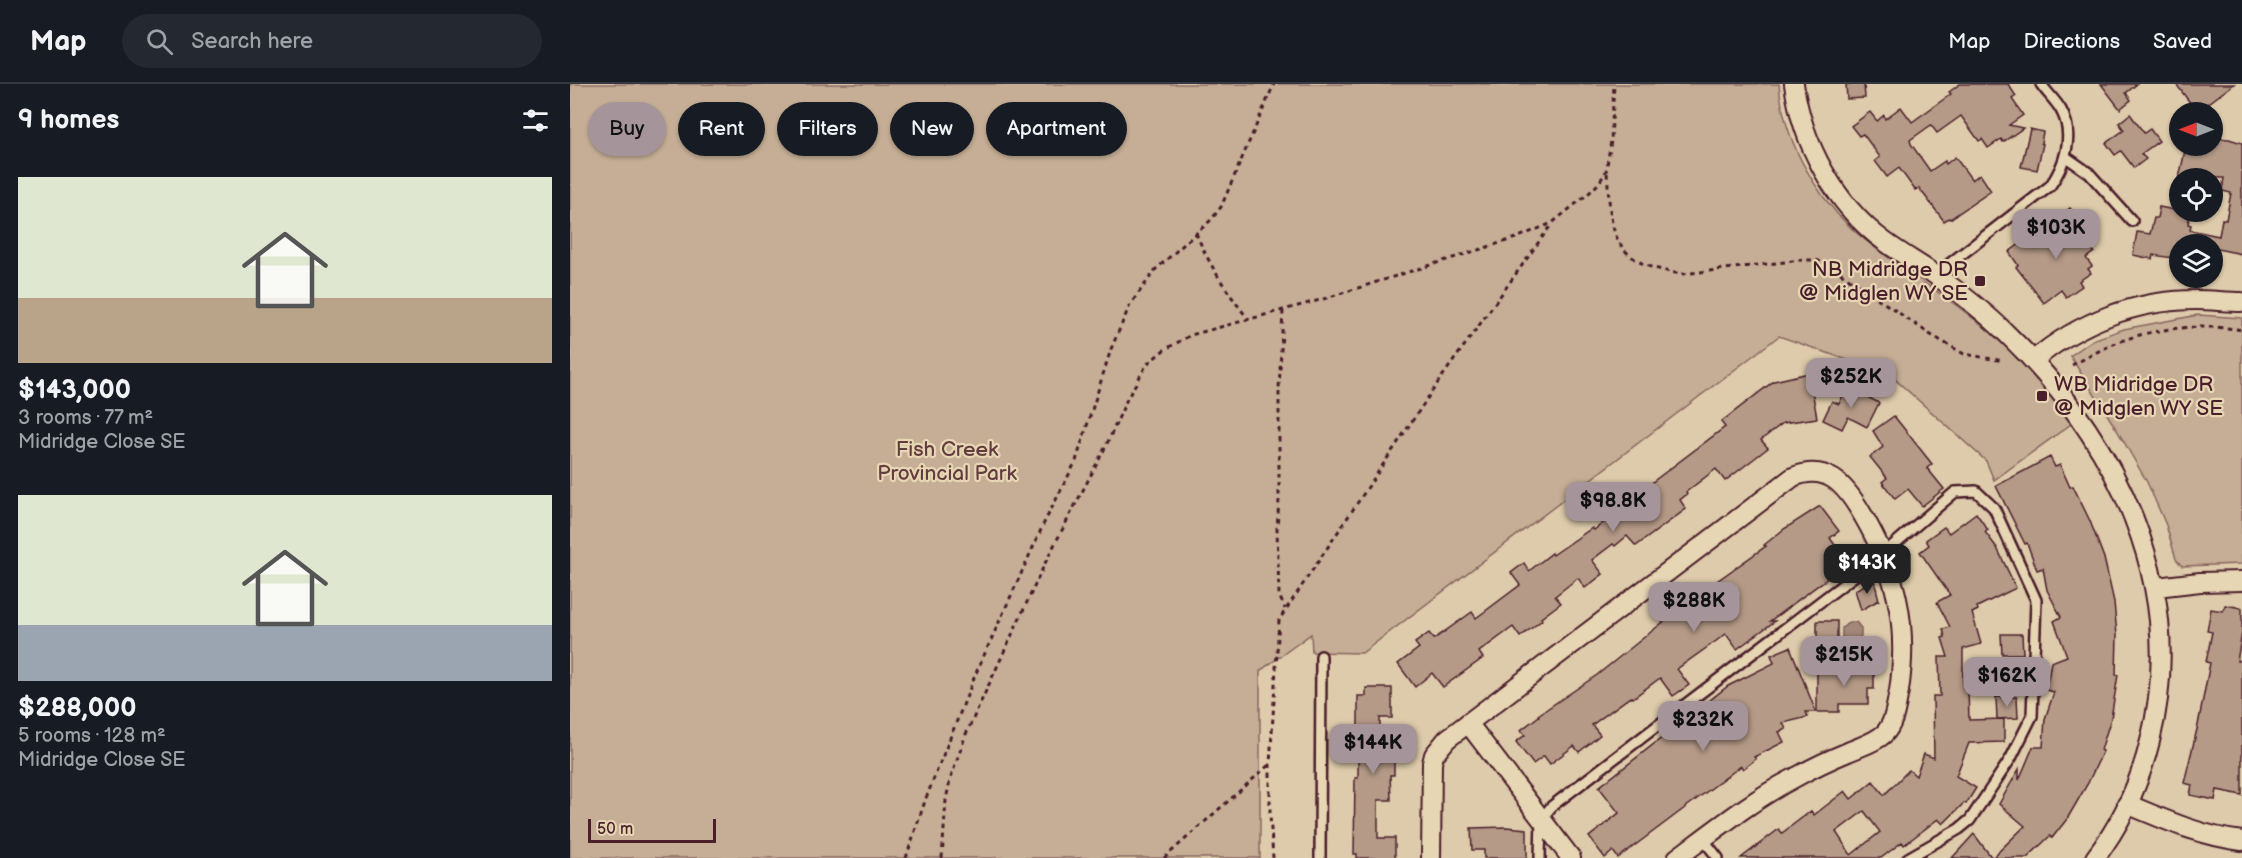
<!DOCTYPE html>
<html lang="en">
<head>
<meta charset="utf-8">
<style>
  :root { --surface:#171b24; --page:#242831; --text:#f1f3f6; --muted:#9ea1a6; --line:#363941; --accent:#a6949b }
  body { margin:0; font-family:"Balsamiq Sans",sans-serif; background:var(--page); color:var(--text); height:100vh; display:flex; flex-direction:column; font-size:22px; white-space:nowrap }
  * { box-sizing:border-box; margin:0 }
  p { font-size:20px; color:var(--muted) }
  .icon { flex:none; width:33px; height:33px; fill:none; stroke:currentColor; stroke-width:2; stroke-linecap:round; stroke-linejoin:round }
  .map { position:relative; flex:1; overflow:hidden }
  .side { display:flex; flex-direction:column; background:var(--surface); width:570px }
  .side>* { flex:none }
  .guide { position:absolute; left:18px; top:18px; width:570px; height:54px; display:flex; gap:12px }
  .needle { width:39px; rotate:270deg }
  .controls { position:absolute; left:1599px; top:18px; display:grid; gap:12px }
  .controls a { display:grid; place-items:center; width:54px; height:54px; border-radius:50%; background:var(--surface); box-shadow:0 2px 4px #0004; font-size:30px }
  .scale { position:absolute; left:18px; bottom:15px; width:128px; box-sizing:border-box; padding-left:6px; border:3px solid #4a1f2b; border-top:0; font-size:16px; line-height:21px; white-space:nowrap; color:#4a1f2b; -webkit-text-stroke:4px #e7d6b3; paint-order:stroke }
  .price { position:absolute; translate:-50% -51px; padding:0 14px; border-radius:12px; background:var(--accent); color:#111; font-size:20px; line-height:39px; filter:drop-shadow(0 2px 3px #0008) }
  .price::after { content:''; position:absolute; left:50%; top:36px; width:18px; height:14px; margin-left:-9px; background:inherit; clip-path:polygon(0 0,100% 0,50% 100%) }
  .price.current { background:#222; color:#fff }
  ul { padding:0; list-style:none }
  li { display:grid; align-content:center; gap:12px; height:318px; padding:0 18px }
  li span { display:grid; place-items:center; height:186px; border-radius:0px; color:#555 }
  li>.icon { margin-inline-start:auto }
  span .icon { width:108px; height:108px; fill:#fffc; stroke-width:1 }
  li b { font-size:26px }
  h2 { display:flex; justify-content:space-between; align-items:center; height:72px; padding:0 18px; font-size:26px }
  .chip { padding:0 21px; border-radius:27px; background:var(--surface); box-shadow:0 2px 4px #0004; font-size:21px; line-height:54px }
  .chip.current { background:var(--accent); color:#111 }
  header { display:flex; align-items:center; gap:36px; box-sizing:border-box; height:84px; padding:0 30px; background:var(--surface); border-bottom:2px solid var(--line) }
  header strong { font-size:28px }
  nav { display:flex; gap:33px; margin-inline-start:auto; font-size:21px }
  .search { width:420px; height:54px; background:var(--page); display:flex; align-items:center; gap:15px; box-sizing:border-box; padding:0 21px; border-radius:33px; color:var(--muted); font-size:22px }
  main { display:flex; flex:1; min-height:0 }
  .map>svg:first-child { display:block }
</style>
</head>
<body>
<header>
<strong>Map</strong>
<div class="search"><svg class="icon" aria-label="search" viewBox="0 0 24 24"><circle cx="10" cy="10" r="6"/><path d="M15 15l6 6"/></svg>Search here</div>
<nav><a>Map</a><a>Directions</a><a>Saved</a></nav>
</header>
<main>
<section class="side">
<h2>9 homes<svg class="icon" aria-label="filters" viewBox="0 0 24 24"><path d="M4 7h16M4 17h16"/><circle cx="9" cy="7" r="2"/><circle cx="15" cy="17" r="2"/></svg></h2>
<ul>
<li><span style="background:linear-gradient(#dfe7d0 65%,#b9a48a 0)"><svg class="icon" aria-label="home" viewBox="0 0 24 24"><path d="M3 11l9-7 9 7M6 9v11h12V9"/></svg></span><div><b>$143,000</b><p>3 rooms · 77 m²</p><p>Midridge Close SE</p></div></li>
<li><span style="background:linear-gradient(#dfe7d0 70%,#9aa5b1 0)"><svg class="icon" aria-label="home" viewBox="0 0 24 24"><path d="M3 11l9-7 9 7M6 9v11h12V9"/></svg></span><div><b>$288,000</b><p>5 rooms · 128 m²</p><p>Midridge Close SE</p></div></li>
</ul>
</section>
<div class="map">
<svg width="1672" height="774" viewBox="0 0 1672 774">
  <rect width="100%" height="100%" fill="#decbab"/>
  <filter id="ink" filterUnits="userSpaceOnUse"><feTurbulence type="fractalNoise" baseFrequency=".0167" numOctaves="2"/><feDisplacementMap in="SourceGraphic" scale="12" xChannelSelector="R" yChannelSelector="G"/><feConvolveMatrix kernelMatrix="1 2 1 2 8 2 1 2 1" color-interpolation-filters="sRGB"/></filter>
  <g filter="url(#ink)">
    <!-- green -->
    <g fill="#c5ae95" stroke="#886660" stroke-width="1.5">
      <path d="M0,0H1209C1213,53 1243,108 1281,144C1316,176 1358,199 1395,228C1417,245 1442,264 1460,285C1475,302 1488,322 1501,340L1424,396L1416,377L1320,291L1209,252L792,569L742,568L741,550L690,587V774H0Z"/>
      <path d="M1628,231L1672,234V480L1612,482L1606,475L1596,441L1577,398L1547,346L1500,272L1523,256L1554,245Z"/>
    </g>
    <!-- water -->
    <path fill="#a38778" stroke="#7f5d59" stroke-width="1.5" d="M1279,538H1286L1291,544V552L1288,555L1289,570H1281L1276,565V554H1272V544Z"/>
    <!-- building -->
    <g fill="#b59a87" stroke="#4a1f2b" stroke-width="1.5" fill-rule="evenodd">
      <path d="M1276,0H1294L1295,14L1277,15Z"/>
      <path d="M1390,0H1438L1446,12L1442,15L1453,31L1439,41L1453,44L1433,58L1431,55L1418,64L1412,55L1409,57L1391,32L1367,49L1361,41L1340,56L1341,60L1360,87L1375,77L1376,80L1385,73L1402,96L1410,90L1421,107L1380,135L1379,134L1374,137L1349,104L1345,106L1329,84L1317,93L1305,77L1310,73L1293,50L1289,52L1281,42L1300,28L1307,37L1314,31L1315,35L1331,23L1342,38L1381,10L1379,8Z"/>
      <path d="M1531,0H1567L1556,9L1561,16L1550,25Z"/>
      <path d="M1606,0H1664L1627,28Z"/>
      <path d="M1560,30L1574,49L1580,45L1589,57L1571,70L1576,75L1564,84L1551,67L1545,71L1536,59L1554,46L1549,39Z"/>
      <path d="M1460,45L1473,48L1471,59L1473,60L1467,86L1451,83Z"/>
      <path d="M1642,54L1659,55L1672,59V170L1642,164V160H1610V175L1583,171L1582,175L1563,171L1567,148L1580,150L1584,134H1587L1589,123L1620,129L1618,140L1621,141L1620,146L1649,152L1652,135L1656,136L1661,109L1652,107L1654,94H1609L1616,62H1642Z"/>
      <path d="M1500,124L1512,140L1507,144L1524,168L1516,174L1522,182L1518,185L1521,189L1509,197L1512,202L1496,213L1491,206L1474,219L1446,183L1448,181L1439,168L1458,154L1466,165L1489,149L1481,138Z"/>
      <path d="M1239,289L1247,334L1213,339L1191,356L1198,364L1155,397L1146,385L1116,408L1117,410L1110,416L1116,425L1066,462L1057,452L1045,462L1043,460L1022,476L1033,490L1015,504L1008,494L985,512L991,519L971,534L972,536L950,553L943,543L909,568L913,574L873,603L862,589L845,603L828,580L849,564L845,559L859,549L864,555L902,528L906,534L950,501L941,489L954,479L959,487L982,469L983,471L1022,444L1024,446L1046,429L1044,427L1155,343L1151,338L1204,297Z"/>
      <path d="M1277,302L1309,319L1297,343L1278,333L1272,345L1253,336L1262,317L1269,320Z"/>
      <path d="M1324,332L1362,380L1357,384L1374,405L1352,422L1338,405L1325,415L1312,398L1317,394L1300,373L1313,363L1303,347Z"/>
      <path d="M1480,373L1485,383L1490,381L1500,403L1503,402L1520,437L1534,474L1544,518L1547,551L1546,591H1548L1541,634L1531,666L1533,667L1518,699L1497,735L1482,754L1480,752L1457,774H1382L1404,750L1422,774L1455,742L1429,720L1449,685V696L1463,663H1473L1475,635L1484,608L1476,606L1481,578L1497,572L1484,537L1491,533L1477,506L1473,484L1467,486L1457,459L1455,460L1426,402Z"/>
      <path d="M1250,422L1269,447L1260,454L1267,464V487L1200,537H1205L1167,565L1156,550L1107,585L1119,601L1103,612L1090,594L1063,614L1062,613L1056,616L1022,641L1030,651L1009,668L1004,662L980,680L974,672L963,680L946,658L955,651L951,646L969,632L968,631L1027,591L1107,527L1106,526L1196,462L1194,461L1214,445Z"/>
      <path d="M1406,429L1418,446L1415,448L1427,464L1446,504L1407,523L1408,526L1402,529L1411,560L1393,565V604H1398L1399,636L1434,635V658L1399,659L1386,692L1406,704L1396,720L1394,719L1373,740L1368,735L1334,761L1332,758L1311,774H1171L1209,745L1212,749L1241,727L1244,731L1275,707L1281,715L1303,697L1314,711L1339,686L1346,692L1354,670L1364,674L1363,612H1370L1369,573H1378L1372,554L1375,553L1373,545L1380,543L1367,518L1380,511L1350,468L1359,461L1356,456L1374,443L1379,449ZM1294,727L1310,748L1281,771L1266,748Z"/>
      <path d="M1304,496L1309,516L1291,526L1285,506Z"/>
      <path d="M1655,521L1672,524V549L1667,577H1672V711L1647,706L1645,716L1620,711L1622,701L1614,699L1628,641L1640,579L1636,578L1642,548L1637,547L1641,525L1653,527Z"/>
      <rect x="1247" y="537" width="20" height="20"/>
      <path d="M1431,550H1452L1453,570H1432Z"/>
      <path d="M1220,563L1246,628H1236L1238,633L1213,639L1216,645L1209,648L1214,658L1184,673L1186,675L1173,685L1171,682L1048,774L1043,767L1035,774L1019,753L1049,729L1029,703L1158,602L1204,579L1201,571Z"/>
      <path d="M1304,581V605H1298V620H1269V628H1247V588L1272,587V582Z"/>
      <path d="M796,604H822V634H810V668H824V691H820L821,716H808V754H825V774H787V770H784L785,694H788V612H796Z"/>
      <path d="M1426,613H1447L1448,634L1427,635Z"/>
      <path d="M936,743L957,745V774H914V766H902L901,744Z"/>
    </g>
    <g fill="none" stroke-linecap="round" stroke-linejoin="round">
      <!-- service casing -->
      <g stroke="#4a1f2b" stroke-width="14">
        <g id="service">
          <path d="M1496,73L1519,89L1562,137"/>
          <path d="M1365,191L1480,102C1495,81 1505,51 1491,26C1486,17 1477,9 1471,0"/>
          <path d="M1133,755L1148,774"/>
          <path d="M750,774L751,572"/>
          <path d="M970,774L971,735L982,722L1313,470L1385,408L1406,407L1424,424L1466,516L1462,632L1441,674L1400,736L1389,745L1338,774"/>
        </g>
      </g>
      <!-- minor casing -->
      <g stroke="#4a1f2b" stroke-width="22">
        <g id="minor">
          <path d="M1224,0C1232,59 1265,121 1314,157C1330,169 1348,179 1364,190C1389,208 1414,227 1436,249C1546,355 1619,502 1580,657C1570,698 1551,740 1525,774"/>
          <path d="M1464,276C1509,238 1566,216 1626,216C1641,216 1657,218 1672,218"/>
          <path d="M1586,503L1630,498L1672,497"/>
          <path d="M898,639L1001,774"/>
          <path d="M1557,720C1595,736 1631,752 1672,757"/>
          <path d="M861,774L862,679L864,671L877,655L1223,393C1257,379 1275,401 1291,428C1326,487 1339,539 1329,607C1326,621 1325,639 1314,650C1304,659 1289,663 1278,668C1261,675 1244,683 1228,692C1185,714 1146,745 1107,774"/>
        </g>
      </g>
      <!-- path -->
      <g stroke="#4a1f2b" stroke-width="3" stroke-dasharray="4.5 4.5" stroke-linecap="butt">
        <path d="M1037,89C1041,129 1036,167 1081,183C1092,186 1102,189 1113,190L1231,176H1246L1259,181L1361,251L1394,270L1434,277"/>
        <path d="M626,149C639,181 657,208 679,236"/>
        <path d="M713,227L709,305V416L707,444L709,511L715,525"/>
        <path d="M1502,281C1520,272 1538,261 1557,255C1590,243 1637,240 1672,246"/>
        <path d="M336,774L356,714L406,589L474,439L506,377L541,265L560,221L586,185L641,136L651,123L704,0"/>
        <path d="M372,774L376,716L380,696L396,650L477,475L536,362L557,315L577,280L594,266L621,251L750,216L946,154L982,139L1018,110L1029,99L1036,87L1041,57L1044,0"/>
        <path d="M594,774L700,680"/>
        <path d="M703,774L700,731V680L709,536L869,297L981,141"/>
      </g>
      <!-- service -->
      <use href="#service" stroke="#e7d6b3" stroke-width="9"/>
      <!-- minor -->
      <use href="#minor" stroke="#e7d6b3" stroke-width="18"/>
    </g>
  </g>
  <!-- markers -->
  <g fill="#4a1f2b" stroke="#e7d6b3" stroke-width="2">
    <rect x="1404" y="191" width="12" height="12" rx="3"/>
    <rect x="1466" y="306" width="12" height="12" rx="3"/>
  </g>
  <g text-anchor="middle" stroke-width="4.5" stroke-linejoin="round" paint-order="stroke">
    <!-- poi labels -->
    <g font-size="21" fill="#4a1f2b" stroke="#e7d6b3" text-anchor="end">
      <text x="1398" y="192">NB Midridge DR<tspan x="1398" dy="24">@ Midglen WY SE</tspan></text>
      <text x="1484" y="307" text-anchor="start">WB Midridge DR<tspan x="1484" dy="24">@ Midglen WY SE</tspan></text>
    </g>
    <!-- park labels -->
    <g font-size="21" fill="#633c40" stroke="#e7d6b3">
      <text x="377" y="372">Fish Creek<tspan x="377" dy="24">Provincial Park</tspan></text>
    </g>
  </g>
</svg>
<div class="controls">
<a><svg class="needle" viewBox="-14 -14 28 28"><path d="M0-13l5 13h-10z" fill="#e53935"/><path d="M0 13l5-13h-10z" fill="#9ea1a6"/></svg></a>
<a><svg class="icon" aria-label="locate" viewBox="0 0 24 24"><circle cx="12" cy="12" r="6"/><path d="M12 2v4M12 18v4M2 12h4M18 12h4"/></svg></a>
<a><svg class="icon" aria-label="layers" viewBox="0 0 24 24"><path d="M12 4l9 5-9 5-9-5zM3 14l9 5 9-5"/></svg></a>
</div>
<div class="scale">50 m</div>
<b class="price" style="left:1486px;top:176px">$103K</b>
<b class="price" style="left:1281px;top:325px">$252K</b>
<b class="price" style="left:1043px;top:449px">$98.8K</b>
<b class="price current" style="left:1297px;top:511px">$143K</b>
<b class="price" style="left:1124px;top:549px">$288K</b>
<b class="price" style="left:1274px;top:603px">$215K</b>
<b class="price" style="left:1437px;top:624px">$162K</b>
<b class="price" style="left:1133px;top:668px">$232K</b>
<b class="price" style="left:803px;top:691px">$144K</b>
<div class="guide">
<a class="chip current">Buy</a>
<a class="chip">Rent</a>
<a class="chip">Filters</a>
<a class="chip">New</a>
<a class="chip">Apartment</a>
</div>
</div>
</main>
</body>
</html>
